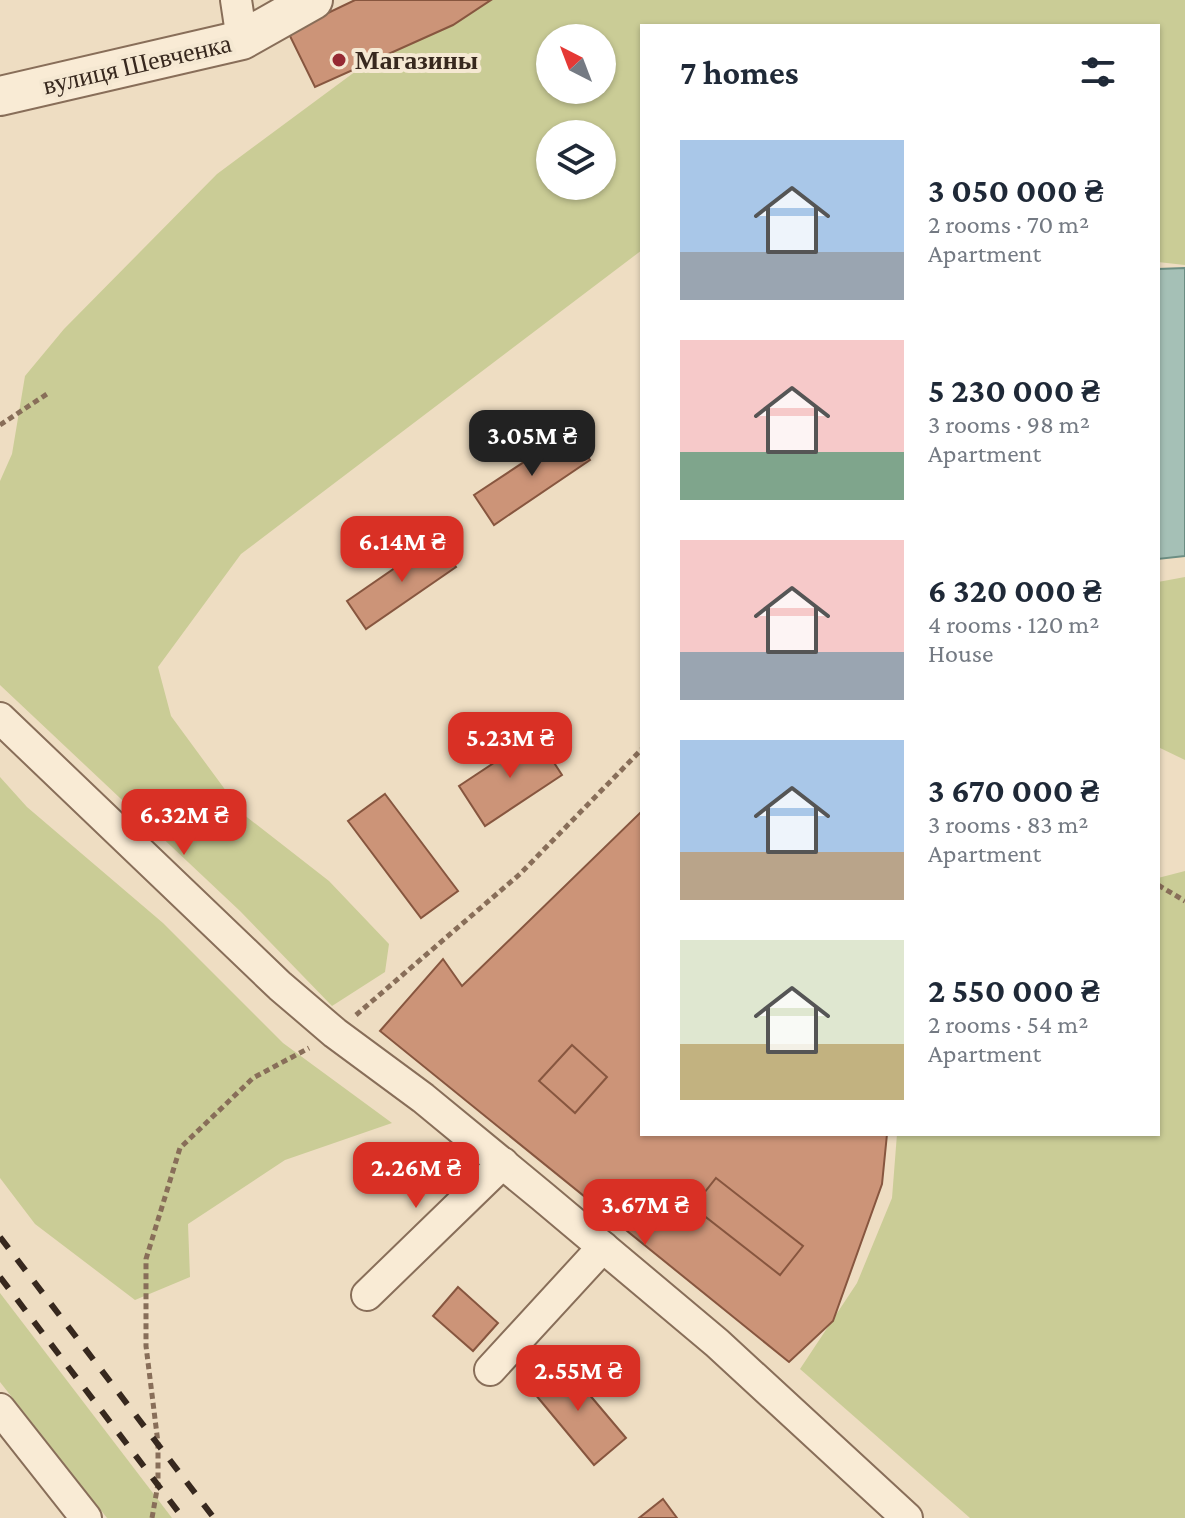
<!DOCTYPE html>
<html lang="en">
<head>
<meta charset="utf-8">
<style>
  :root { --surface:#fff; --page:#f6f6f7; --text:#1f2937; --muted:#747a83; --accent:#d93025 }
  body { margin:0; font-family:"Crimson Pro",serif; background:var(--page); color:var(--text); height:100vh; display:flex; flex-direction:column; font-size:30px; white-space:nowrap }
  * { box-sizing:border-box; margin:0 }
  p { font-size:26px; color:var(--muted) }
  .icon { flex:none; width:44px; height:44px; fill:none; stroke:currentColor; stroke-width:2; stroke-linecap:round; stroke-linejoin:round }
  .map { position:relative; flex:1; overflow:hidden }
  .panel { position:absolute; left:640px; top:24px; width:520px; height:1112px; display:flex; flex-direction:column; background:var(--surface); border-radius:0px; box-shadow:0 2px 6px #0004 }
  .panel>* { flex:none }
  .needle { width:52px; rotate:318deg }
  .fabs { position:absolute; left:536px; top:24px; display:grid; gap:16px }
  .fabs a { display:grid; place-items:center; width:80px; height:80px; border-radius:50%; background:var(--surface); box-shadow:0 2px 6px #0004; font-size:40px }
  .price { position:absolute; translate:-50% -68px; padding:0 18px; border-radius:16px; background:var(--accent); color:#fff; font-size:26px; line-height:52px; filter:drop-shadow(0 2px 4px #0008) }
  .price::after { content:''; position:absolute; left:50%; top:48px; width:24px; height:18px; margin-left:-12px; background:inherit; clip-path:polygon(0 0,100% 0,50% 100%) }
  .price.active { background:#222; color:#fff }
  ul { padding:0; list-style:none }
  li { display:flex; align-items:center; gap:24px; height:200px; padding:0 40px }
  li span { display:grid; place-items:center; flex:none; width:224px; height:160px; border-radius:0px; color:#555 }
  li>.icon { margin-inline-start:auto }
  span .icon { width:96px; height:96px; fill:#fffc; stroke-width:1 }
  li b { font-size:34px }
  h2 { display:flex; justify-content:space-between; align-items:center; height:96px; padding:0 40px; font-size:34px }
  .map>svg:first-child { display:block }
</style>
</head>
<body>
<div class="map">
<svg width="1185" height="1518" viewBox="0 0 1185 1518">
  <rect width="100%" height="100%" fill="#eeddc2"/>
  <!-- green -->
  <g fill="#cacc96" fill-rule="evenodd">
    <path d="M452,0H1185V265L1158,262V26H642V250L241,554L158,667L171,716L243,814L329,881L389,944L385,972L332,1006L240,911L0,685V481L12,454L25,376L64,329L217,174ZM550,38H602V90H550ZM550,134H602V186H550Z"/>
    <path d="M1185,577V760L1158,747V582Z"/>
    <path d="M0,777L27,807L163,923L283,1043L392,1123L285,1160L188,1224L190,1277L135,1300L35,1224L0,1178Z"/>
    <path d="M1185,871V1518H970L800,1369L857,1283L892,1198L897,1134H1158V878Z"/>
    <path d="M0,1293L172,1518H107L0,1382Z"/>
  </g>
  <!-- water -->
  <path fill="#a5c0b6" stroke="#6c8e83" stroke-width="2" d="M1185,268V556L1158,559V269Z"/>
  <!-- building -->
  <g fill="#cc9478" stroke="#87563f" stroke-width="2">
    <path d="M355,0H491L453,25L315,87L288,32Z"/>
    <path d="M571,431L590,460L494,525L474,495Z"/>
    <path d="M437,539L456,567L366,629L347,601Z"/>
    <path d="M536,735L562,775L485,826L459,786Z"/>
    <path d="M385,794L458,891L421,918L348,821Z"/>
    <path d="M642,811V1134H887L882,1184L833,1321L789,1362L380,1031L443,959L462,986Z"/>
    <path d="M572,1045L607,1077L575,1113L539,1081Z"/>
    <path d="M716,1178L803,1246L780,1275L693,1207Z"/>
    <path d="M458,1287L498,1323L473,1351L433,1316Z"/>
    <path d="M561,1361L626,1438L594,1465L530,1388Z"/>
    <path d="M663,1499L677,1518H639Z"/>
  </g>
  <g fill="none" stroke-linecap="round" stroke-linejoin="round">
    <!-- minor casing -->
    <g stroke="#886e59" stroke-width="34">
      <g id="minor">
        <path d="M236,0L242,40"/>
        <path d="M0,718L280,986L335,1033L423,1098L542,1196L717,1343L907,1518"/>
        <path d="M367,1295L503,1163"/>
        <path d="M490,1370L603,1247"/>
        <path d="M0,1409L86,1518"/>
      </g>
    </g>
    <!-- tertiary casing -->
    <g stroke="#886e59" stroke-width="42">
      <path id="tertiary" d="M0,96L242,40L313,0"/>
    </g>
    <!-- path -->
    <g stroke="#886e59" stroke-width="5" stroke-dasharray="6 4" stroke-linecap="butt">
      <path d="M0,425L47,394"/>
      <path d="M1158,885L1185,901"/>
      <path d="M356,1015L520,874L642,749"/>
      <path d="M152,1518L158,1484V1443L146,1346V1259L180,1148L253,1078L309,1048"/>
    </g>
    <!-- minor -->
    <use href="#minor" stroke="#f9ebd5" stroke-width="30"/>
    <!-- tertiary -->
    <use href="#tertiary" stroke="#f9ebd5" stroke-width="38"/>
    <!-- rail -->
    <g stroke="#37281e" stroke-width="6" stroke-dasharray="14 14" stroke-linecap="butt">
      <path d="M0,1237L214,1518"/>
      <path d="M0,1277L183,1518"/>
    </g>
  </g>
  <!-- markers -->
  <circle fill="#962a33" stroke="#f5e8d2" stroke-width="3" cx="339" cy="60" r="8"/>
  <g text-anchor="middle" stroke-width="8" stroke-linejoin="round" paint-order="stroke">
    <!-- poi labels -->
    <g font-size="26" font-weight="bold" fill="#37281e" stroke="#f5e8d2" text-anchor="start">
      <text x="355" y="69">Магазины</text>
    </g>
    <!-- street labels -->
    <g font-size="26" fill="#37281e" stroke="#f5e8d2">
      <text transform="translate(137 64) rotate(-13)" y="9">вулиця Шевченка</text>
    </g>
  </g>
</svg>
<div class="fabs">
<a><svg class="needle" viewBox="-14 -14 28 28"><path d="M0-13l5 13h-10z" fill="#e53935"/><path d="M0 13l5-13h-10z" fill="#747a83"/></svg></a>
<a><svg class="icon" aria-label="layers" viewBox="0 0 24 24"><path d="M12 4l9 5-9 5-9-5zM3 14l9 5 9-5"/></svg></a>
</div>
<b class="price active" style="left:532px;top:478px">3.05M ₴</b>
<b class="price" style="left:402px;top:584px">6.14M ₴</b>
<b class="price" style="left:510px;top:780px">5.23M ₴</b>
<b class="price" style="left:184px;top:857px">6.32M ₴</b>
<b class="price" style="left:416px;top:1210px">2.26M ₴</b>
<b class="price" style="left:645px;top:1247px">3.67M ₴</b>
<b class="price" style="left:578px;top:1413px">2.55M ₴</b>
<section class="panel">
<h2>7 homes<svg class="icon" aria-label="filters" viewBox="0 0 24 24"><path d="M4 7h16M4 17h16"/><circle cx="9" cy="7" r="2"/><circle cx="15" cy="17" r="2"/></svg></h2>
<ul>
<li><span style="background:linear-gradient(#a9c7e8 70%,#9aa5b1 0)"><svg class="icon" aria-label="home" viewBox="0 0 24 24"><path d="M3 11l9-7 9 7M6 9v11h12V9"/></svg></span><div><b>3 050 000 ₴</b><p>2 rooms · 70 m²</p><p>Apartment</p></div></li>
<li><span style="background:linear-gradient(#f6c9c9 70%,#7fa58c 0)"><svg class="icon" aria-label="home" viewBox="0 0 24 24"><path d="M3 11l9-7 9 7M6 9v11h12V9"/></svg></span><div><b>5 230 000 ₴</b><p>3 rooms · 98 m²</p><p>Apartment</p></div></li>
<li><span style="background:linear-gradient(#f6c9c9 70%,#9aa5b1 0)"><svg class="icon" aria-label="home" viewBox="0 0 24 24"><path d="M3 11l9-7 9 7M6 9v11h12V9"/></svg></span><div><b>6 320 000 ₴</b><p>4 rooms · 120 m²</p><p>House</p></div></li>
<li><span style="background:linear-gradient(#a9c7e8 70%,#b9a48a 0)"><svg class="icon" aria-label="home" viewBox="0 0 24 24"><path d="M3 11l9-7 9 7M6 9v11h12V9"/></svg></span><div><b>3 670 000 ₴</b><p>3 rooms · 83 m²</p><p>Apartment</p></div></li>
<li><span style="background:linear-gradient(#dfe7d0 65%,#c2b280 0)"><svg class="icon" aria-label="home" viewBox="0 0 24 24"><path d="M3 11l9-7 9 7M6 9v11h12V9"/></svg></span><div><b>2 550 000 ₴</b><p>2 rooms · 54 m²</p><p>Apartment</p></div></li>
</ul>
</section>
</div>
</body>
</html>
